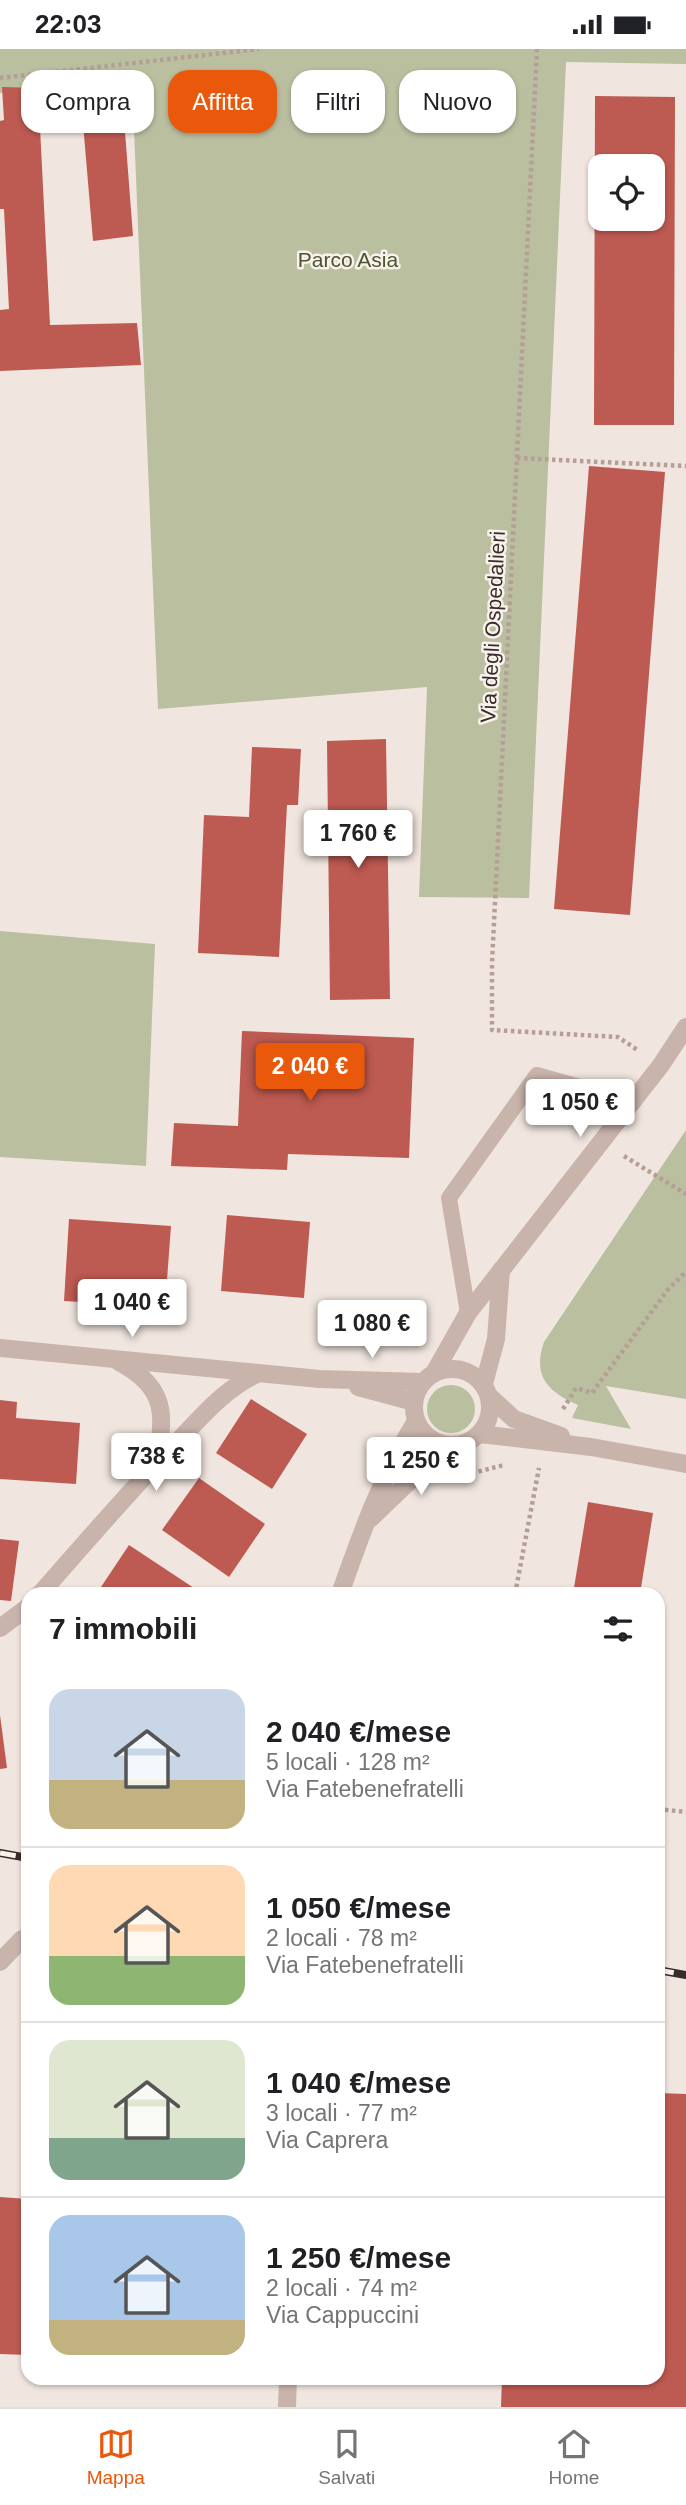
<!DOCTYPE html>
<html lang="it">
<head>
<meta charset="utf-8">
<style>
  :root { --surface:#fff; --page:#f2f2f2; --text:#202124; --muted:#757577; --line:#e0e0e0; --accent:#ea580c }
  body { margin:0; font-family:Helvetica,sans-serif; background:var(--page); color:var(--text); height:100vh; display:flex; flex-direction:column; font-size:26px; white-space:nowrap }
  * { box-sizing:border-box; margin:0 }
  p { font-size:23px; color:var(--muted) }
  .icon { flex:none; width:38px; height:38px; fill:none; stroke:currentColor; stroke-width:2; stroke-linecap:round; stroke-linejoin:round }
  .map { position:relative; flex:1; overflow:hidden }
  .drawer { position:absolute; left:21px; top:1538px; width:644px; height:798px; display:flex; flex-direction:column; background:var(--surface); border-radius:21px; box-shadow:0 2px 5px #0004 }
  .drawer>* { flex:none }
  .top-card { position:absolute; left:21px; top:21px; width:644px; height:63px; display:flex; gap:14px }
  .tools { position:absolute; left:588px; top:105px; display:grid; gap:14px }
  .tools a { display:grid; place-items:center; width:77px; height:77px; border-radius:14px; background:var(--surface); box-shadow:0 2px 5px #0004; font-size:35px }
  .price { position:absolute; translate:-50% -60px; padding:0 16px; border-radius:7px; background:#fff; color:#222; font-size:23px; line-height:46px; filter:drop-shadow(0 2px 4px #0008) }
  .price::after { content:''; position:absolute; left:50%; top:42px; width:21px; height:16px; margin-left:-10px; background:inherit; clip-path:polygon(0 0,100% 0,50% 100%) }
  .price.active { background:var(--accent); color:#fff }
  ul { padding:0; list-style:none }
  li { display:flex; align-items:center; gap:21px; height:175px; padding:0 28px }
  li+li { border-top:2px solid var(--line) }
  li span { display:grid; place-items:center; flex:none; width:196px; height:140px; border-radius:21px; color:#555 }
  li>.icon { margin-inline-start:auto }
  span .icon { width:84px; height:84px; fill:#fffc; stroke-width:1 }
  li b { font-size:30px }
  h2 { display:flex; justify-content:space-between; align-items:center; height:84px; padding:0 28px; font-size:30px }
  .tag { padding:0 24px; border-radius:21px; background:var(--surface); box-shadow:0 2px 5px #0004; font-size:24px; line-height:63px }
  .tag.active { background:var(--accent); color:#fff }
  .status { display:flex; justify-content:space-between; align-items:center; height:49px; padding:0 35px; background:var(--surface); direction:ltr }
  .status svg { height:19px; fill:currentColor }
  .dock { display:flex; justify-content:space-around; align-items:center; height:98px; border-top:2px solid var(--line); background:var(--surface); font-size:19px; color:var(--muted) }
  .dock a { display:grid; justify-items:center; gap:4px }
  .dock .active { color:var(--accent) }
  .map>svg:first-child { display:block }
</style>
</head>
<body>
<div class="status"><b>22:03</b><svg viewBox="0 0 49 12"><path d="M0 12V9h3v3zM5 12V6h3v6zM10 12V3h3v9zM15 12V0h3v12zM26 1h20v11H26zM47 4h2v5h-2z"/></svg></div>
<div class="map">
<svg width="686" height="2358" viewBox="0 0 686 2358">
  <rect width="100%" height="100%" fill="#f1e6df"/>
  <!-- green -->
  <g fill="#babfa0">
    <path d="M0,0H686V15L566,13L529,849L419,848L427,638L158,660L132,32L0,44Z"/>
    <path d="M0,882L155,895L146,1117L0,1108Z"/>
    <path d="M686,1081V1350L606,1337L631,1380L572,1369L578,1356C548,1343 532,1327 544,1293Z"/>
    <circle cx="451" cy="1360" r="24"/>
  </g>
  <!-- building -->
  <g fill="#bd5a51" fill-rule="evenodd">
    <path d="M121,31L133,187L93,192L80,39Z"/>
    <path d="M2,38L38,39L50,276L137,274L141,316L0,322V261L9,260L4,160H0V72L4,71Z"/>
    <path d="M595,47L675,48L674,376H594ZM600,117H653V170H600Z"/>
    <path d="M589,417L665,423L630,866L554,860Z"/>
    <path d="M386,690L390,950L330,951L327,692Z"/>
    <path d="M252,698L301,700L298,756H287L279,908L198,904L204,766L249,768Z"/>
    <path d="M242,982L414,989L409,1109L288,1105L287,1121L171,1117L174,1074L238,1077Z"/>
    <path d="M227,1166L310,1173L304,1249L221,1242Z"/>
    <path d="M69,1170L171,1177L165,1258L64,1252Z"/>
    <path d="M251,1350L307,1385L272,1440L216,1404Z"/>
    <path d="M0,1351L17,1353L16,1369L80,1374L76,1435L0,1430Z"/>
    <path d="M199,1429L265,1475L229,1528L162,1481Z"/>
    <path d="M588,1453L653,1464L640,1545H573Z"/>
    <path d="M0,1490L19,1492L11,1552L0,1551Z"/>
    <path d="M129,1496L203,1545H105L99,1541Z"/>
    <path d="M0,1666L7,1719L0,1720Z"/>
    <path d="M658,2044L686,2045V2358H501L502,2329H658Z"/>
    <path d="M0,2148L28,2150V2306L0,2305Z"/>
  </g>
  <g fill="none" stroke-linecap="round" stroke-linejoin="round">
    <!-- path -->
    <g stroke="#b49e96" stroke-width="4.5" stroke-dasharray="3.5 3.5" stroke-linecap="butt">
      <path d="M537,0L492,914V981L618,988L639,1002"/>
      <path d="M0,29L259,0"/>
      <path d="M517,409L686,417"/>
      <path d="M624,1107L686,1145"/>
      <path d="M563,1360L576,1339L592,1344L669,1239L686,1223"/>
      <path d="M465,1426L504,1416"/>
      <path d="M515,1545L539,1419"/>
      <path d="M658,1760L686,1763"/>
    </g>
    <!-- service -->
    <path stroke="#c9b4ac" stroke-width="16" d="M468,1264L449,1149L537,1026L633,1053"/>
    <!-- minor -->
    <g stroke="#c9b4ac" stroke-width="18">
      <path d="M0,1299L320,1330L423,1333"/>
      <path d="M119,1313C167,1338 166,1367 155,1415"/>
      <circle cx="452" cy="1358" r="38"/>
      <path d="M434,1324L468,1264L661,1016L686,978"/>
      <path d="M484,1335L496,1290L501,1221"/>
      <path d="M358,1338L414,1353"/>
      <path d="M490,1348L514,1370L561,1387"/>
      <path d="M480,1385L591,1398L686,1415"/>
      <path d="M370,1470L419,1423L457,1397"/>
      <path d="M40,1545C86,1493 131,1440 180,1390C204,1365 226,1339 257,1325"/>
      <path d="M340,1545C361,1485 382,1426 416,1372"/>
      <path d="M0,1579L28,1558"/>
      <path d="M0,1913L22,1890"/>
      <path d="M287,2358L288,2329"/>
    </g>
    <!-- rail casing -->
    <g stroke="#372c2a" stroke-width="8">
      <g id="rail">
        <path d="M0,1804L28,1809"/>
        <path d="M658,1921L686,1926"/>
      </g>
    </g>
    <!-- rail -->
    <use href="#rail" stroke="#f9f1ec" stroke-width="5" stroke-dasharray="16" stroke-linecap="butt"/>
  </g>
  <g text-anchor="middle" stroke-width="5" stroke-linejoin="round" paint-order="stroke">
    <!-- park labels -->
    <g font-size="21" fill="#4c5430" stroke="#f9f1ec">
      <text x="348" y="218">Parco Asia</text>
    </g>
    <!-- street labels -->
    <g font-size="21" fill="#372c2a" stroke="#f9f1ec">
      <text transform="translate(493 578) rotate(-87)" y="7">Via degli Ospedalieri</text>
    </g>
  </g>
</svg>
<div class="tools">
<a><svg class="icon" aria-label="locate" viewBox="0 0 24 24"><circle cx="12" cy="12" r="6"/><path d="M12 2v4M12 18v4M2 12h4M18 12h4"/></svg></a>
</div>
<b class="price" style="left:358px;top:821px">1 760 €</b>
<b class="price active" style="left:310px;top:1054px">2 040 €</b>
<b class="price" style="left:580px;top:1090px">1 050 €</b>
<b class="price" style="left:132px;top:1290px">1 040 €</b>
<b class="price" style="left:372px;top:1311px">1 080 €</b>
<b class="price" style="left:156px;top:1444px">738 €</b>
<b class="price" style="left:421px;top:1448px">1 250 €</b>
<div class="top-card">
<a class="tag">Compra</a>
<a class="tag active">Affitta</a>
<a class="tag">Filtri</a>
<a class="tag">Nuovo</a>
</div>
<section class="drawer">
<h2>7 immobili<svg class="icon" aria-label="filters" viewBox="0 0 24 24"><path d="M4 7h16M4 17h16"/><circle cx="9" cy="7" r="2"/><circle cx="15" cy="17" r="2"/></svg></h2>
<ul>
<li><span style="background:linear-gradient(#c9d6e8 65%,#c2b280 0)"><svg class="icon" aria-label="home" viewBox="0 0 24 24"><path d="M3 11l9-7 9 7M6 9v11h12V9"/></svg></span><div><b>2 040 €/mese</b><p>5 locali · 128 m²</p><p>Via Fatebenefratelli</p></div></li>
<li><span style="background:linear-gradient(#ffd9b3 65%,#8fb573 0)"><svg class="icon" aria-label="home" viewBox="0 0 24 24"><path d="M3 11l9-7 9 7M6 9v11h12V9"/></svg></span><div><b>1 050 €/mese</b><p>2 locali · 78 m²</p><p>Via Fatebenefratelli</p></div></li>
<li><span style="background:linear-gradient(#dfe7d0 70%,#7fa58c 0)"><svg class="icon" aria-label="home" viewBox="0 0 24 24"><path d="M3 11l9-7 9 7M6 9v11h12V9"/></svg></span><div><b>1 040 €/mese</b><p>3 locali · 77 m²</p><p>Via Caprera</p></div></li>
<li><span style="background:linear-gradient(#a9c7e8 75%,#c2b280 0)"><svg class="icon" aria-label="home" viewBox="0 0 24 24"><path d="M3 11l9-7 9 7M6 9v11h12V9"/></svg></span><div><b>1 250 €/mese</b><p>2 locali · 74 m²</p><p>Via Cappuccini</p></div></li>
</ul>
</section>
</div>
<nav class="dock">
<a class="active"><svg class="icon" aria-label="map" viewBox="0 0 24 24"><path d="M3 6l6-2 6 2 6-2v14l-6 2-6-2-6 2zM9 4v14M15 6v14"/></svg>Mappa</a>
<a><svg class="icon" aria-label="saved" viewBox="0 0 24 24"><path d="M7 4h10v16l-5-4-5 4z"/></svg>Salvati</a>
<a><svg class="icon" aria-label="home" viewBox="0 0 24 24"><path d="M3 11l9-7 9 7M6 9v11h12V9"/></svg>Home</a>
</nav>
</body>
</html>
